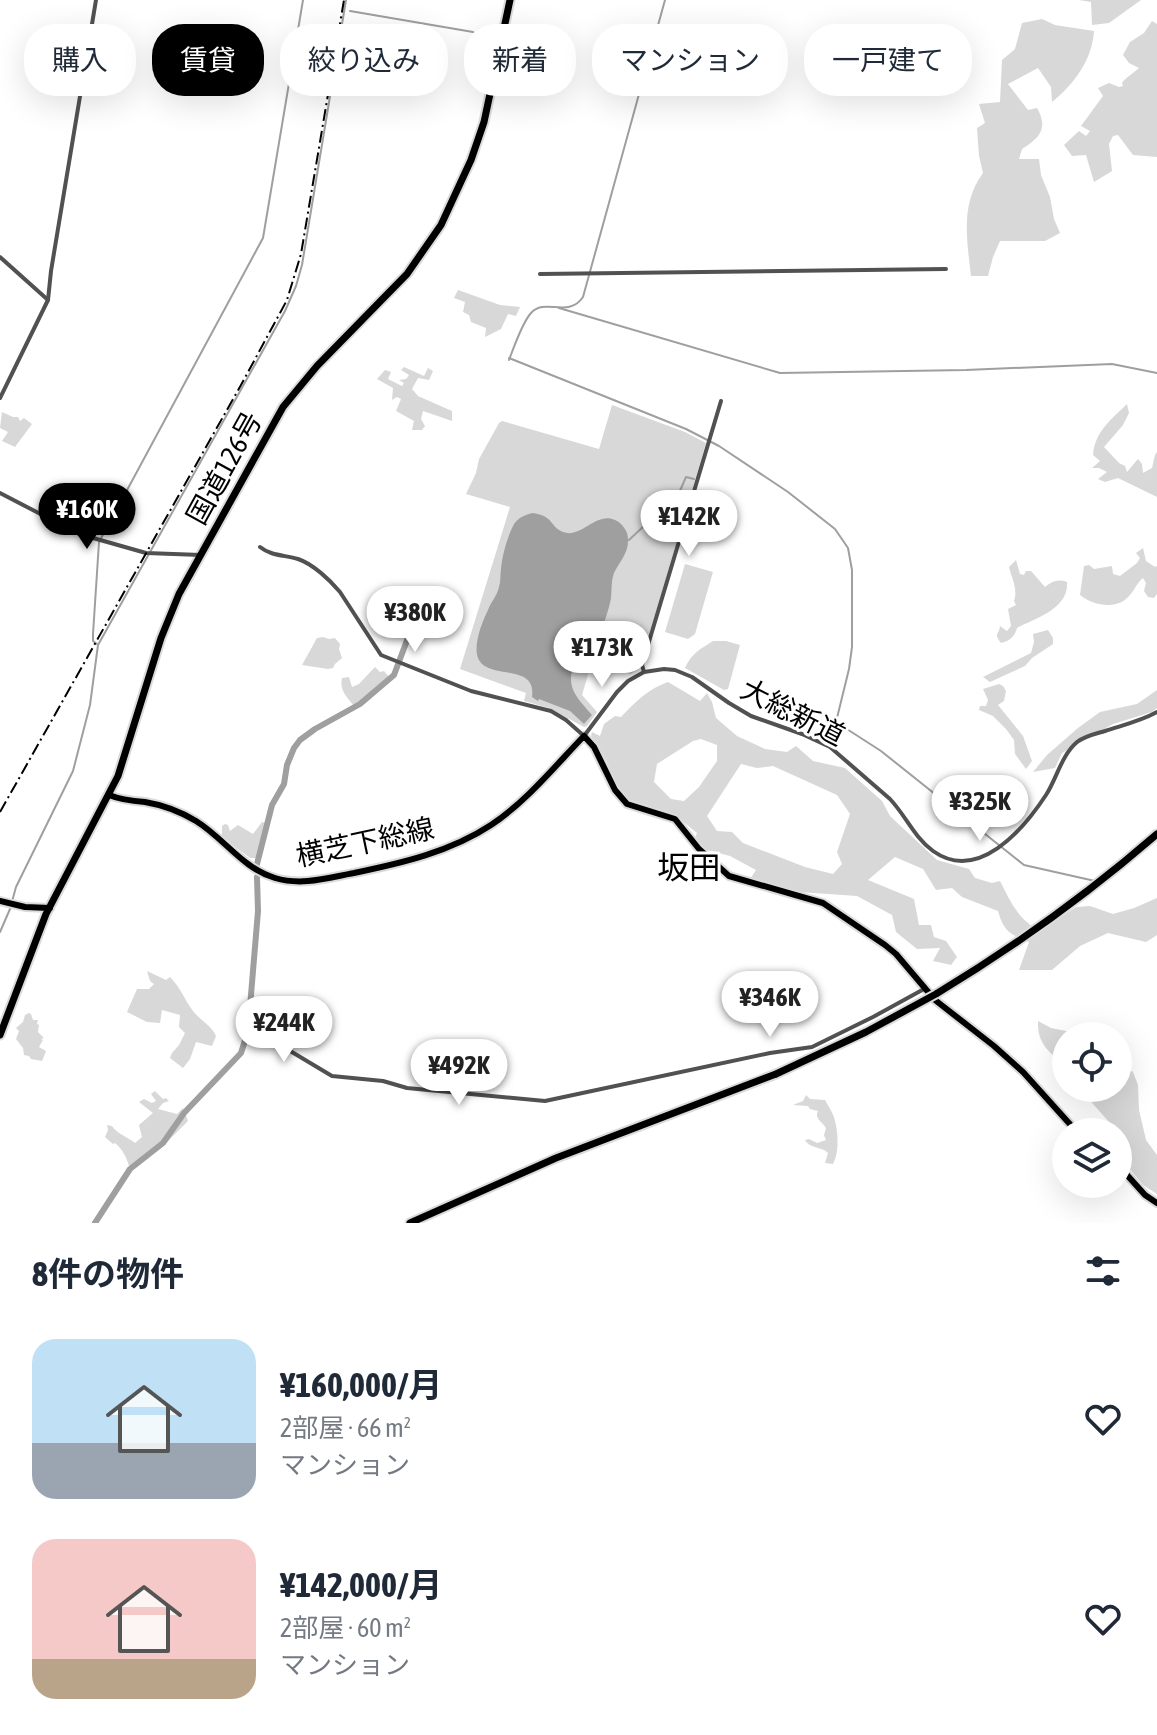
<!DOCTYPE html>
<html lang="ja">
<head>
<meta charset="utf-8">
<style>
  :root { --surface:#fff; --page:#f2f2f3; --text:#1f2937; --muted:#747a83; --accent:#000 }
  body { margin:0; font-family:"Asap Condensed","Noto Sans JP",sans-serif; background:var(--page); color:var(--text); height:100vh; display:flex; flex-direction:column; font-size:30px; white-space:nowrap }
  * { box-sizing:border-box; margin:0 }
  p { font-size:26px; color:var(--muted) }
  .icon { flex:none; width:44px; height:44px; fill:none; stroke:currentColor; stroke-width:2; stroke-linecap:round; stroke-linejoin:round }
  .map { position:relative; height:1223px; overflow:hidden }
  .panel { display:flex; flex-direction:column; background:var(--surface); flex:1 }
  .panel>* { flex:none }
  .top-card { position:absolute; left:24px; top:24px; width:1110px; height:72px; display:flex; gap:16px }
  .buttons { position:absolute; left:1052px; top:1022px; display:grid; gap:16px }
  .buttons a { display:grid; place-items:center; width:80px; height:80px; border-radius:50%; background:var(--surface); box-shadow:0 8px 32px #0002; font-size:40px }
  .price { position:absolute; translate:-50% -68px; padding:0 18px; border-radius:28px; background:#fff; color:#222; font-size:26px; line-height:52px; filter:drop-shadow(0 2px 4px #0008) }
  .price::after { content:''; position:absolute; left:50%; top:48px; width:24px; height:18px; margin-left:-12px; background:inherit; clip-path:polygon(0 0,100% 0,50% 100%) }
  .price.active { background:var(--accent); color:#fff }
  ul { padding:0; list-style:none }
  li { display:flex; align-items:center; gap:24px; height:200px; padding:0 32px }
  li span { display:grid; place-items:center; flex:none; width:224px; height:160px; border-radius:24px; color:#555 }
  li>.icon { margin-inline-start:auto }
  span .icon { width:96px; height:96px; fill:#fffc; stroke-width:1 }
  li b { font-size:34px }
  h2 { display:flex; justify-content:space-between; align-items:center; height:96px; padding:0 32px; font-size:34px }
  .pill { padding:0 28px; border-radius:32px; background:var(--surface); box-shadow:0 8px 32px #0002; font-size:28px; line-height:72px }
  .pill.active { background:var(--accent); color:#fff }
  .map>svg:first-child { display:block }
</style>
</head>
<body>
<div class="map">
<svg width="1157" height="1223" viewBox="0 0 1157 1223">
  <rect width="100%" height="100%" fill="#fff"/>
  <!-- green -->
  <g fill="#d8d8d8" fill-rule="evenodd">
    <path d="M1079,0H1141L1109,23L1092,25L1091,2Z"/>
    <path d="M1042,19L1055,25L1094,31C1092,60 1075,83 1052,102L1051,87L1038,68L1008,84L1028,110L1037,108C1049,129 1039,138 1022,149L1019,159H1039L1041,175L1050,197L1054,219L1060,233L1045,241H1000L993,257L988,276H971C967,240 960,204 983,173L979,156L977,128L985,123L979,104L1000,102L1002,60L1015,49L1022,23Z"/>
    <path d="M1152,21L1157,24V157L1133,155L1118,135L1113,136L1109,144L1112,171L1094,182L1086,155L1072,156L1064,145L1079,131L1086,136L1090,131L1081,126L1103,96L1098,88L1109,83L1119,87L1123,86L1122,83C1126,77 1134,73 1139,68L1129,63L1123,55L1130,42L1144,33Z"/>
    <path d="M458,290L500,305L520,307L516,316L508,314L501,329L485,337L486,328L471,322L469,315L463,312L465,302L454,298Z"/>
    <path d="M404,367L424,376L428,368L433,371L429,380L418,378L412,389L418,396L452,411V421L423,411L421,419L425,426L422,430H412L414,421L396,411L401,399L397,397L392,400L393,388L377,379L385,370L391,372L388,379L402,386L404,383L399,380L406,379L409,375L401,370Z"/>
    <path d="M1127,404L1129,413L1123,425L1104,447L1119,463L1125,466L1127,472L1138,459L1142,464L1143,473L1152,468L1155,455L1157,452V497L1118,478L1105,482L1098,479L1107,472L1099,468H1092L1100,461L1093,455C1095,431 1111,420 1127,404Z"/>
    <path d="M612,405L685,432L706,443L639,669L630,674L592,661L582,695L597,712L587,726L584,727L549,708L524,701L526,693L460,669L510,507L466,494L476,473L479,459L499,423L502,421L599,449Z"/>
    <path d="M2,412L13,417H18L20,421L24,418L32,424L15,447L2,441L8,432L0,428Z"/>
    <path d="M1143,548L1146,561L1155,567L1157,566V594L1154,598L1148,597L1144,591L1146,583L1143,578C1135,585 1134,592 1127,598C1115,610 1092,605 1080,595L1084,566L1089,565L1094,569L1112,566L1113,574L1120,576L1137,563L1140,558L1136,553Z"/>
    <path d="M1016,560L1020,574L1024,575L1026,571H1031L1045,587C1052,581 1058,579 1067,582C1069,609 1036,618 1017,628C1015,636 1010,641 1001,643C993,632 999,636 1000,626L1007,631L1011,626L1008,609L1016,605L1014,601C1018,589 1012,579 1009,567Z"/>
    <path d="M685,564L713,572L695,634L688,639L665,632Z"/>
    <path d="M1048,630L1053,638V644L1032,658L1025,666L990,682L983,677L1031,653L1034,642L1033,634Z"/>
    <path d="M323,637L329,639L335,638L340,644L339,649L342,658L335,664L333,668L328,669L302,665L317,638Z"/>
    <path d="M713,641H726L740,645L728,689L724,690L685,668C691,654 700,649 713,641Z"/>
    <path d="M375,667L380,672L384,671L389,677L354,706C347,697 339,690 342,678L349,677L352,687L359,684Z"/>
    <path d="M668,682L700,701L707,693L712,702L716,718L737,736L765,749L787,752L796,746L813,761L845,768L882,801L890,816L937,860L969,869L975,878L992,883L1000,881C1011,903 1018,919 1040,931L1076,907L1090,906L1113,914L1134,908L1157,898V935L1146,942L1108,933L1080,946L1052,970H1019L1029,942C1010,934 1004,932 998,911L962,897L952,888L936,890L923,869L895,857L868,880L914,899L919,925H931L934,937L946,941L957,957L951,965L933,961L940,948L917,949L896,932L892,915L857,896L799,892L750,879L756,870L730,856L703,849L695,838L697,833L677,817L635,805L620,794L606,760L591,736L592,732L600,736L604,724L615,716L621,717C635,702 648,689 668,682ZM701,739L717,745V761L699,787L684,801L671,799L654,782L657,764L693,741ZM741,764L757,768L773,766L837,795L850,814L837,852L842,864L833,874L805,867L743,843L732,832L717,831L707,816Z"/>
    <path d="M999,684L1003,686L1006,691L1004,701L998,705L1023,736L1032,761L1026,769L1015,754L1014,740L1006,729L993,716L979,710L980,706H986L988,700L983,689Z"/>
    <path d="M1157,690V708L1152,712L1113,724L1062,753L1055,768L1033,772L1047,755L1078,728L1100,712L1137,704Z"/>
    <path d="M262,822L265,823L257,858H250L222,837V826L225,824L228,825L230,831L238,825L253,834Z"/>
    <path d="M147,971L166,980L170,977C181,988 184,999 193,1011C201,1021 211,1025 216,1036L212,1046L196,1042L190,1059L183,1068L170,1058L172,1053L179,1045L185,1033L179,1027L180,1015L162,1010L160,1023L147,1022L127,1012L137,989H149L154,984L150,981Z"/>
    <path d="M29,1013L31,1014L33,1020H38L37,1024L39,1025L38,1032L44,1038L41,1039L43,1040L39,1047L46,1051L42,1061L31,1059L29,1056L24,1055L23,1048L16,1039L19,1031L16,1028L23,1022L25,1015Z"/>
    <path d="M1038,1021L1051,1028L1086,1035L1066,1036V1068C1051,1052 1037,1046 1038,1021Z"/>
    <path d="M1123,1065L1133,1072L1138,1085L1139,1110L1146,1140L1157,1155V1194L1143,1185L1128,1167L1123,1140L1118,1132L1085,1095L1081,1088H1118V1071Z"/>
    <path d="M155,1091L163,1099L166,1098L169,1101L163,1103L158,1109L177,1114L183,1108L188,1121L164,1145L129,1166C126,1156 123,1150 115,1143L113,1144L105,1137L108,1130L107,1125L112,1126C116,1133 129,1138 135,1143L142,1137L139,1125L153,1113L139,1102L144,1099L152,1103L156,1101L151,1094Z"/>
    <path d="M806,1095L810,1099L825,1100C828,1106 832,1111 834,1117C838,1131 840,1151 833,1164L825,1163L828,1153C821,1146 810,1149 805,1140L809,1139L817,1143L826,1140L824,1135L826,1128C823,1122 814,1119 818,1111L810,1109L808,1106L793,1105L803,1101Z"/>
  </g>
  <!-- water -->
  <path fill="#9f9f9f" d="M533,513C554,516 550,527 563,532C581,539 596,511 615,520C622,523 628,531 628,539C629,553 619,562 614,573C611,581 612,589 611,598C609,610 601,633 595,644C587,658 571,660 571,679C571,694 583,704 592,715L584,724L570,711L539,699L538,701L532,697C537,662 487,681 478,658C473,645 482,622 488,610C491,602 497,596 499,587C501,581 500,575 501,569C502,556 507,538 513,526C517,518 524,515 533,513Z"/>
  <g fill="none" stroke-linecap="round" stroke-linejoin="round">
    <!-- stream -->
    <g stroke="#9f9f9f" stroke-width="2">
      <path d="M350,11L473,32"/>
      <path d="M559,308L780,373L966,370L1112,364L1157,373"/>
      <path d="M509,358L686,429L719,446L788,492L835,529L848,548L852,570V647L849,669L836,722L881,751L1024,865L1095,881"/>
      <path d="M509,360C514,347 522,323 531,313C545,297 568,319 583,297L665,0"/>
      <path d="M629,540L679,493L686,477L694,479"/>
      <path d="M97,644L93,641V634L99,542L119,505L263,238L303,0"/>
      <path d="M0,932L10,909L16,887L73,771L90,705L98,645L285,311L296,286L302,265L346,0"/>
    </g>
    <!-- river -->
    <g stroke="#9f9f9f" stroke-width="6">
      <path d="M257,864L272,805L284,784L287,765L294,748L300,740L315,729L360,704L394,675L412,627L409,601"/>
      <path d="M95,1223L130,1169L163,1143L184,1113L241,1053L248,1031L258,911L257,877"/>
    </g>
    <!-- major casing -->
    <g stroke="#dbdbdb" stroke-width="10">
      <g id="major">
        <path d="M109,795C121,800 132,801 145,802C163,805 181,812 196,821C225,839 242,868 275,878C302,886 327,878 354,873C402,863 450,852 491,825C527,801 555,766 584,736L594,747L615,790L627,804L675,819L699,849L729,876L823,903L885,945L896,954L935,1000L994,1046L1023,1072L1077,1132"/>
        <path d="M0,901L25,907L50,908"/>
        <path d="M1118,1165L1145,1195L1157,1203"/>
      </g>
    </g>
    <!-- highway casing -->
    <g stroke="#dbdbdb" stroke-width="11">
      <g id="highway">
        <path d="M936,994C1014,947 1088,894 1157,834"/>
        <path d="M0,1035L46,914L118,776L161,638L179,594L283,407L317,366L407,274L441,225L471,160L484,122L510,0"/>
        <path d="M410,1223L556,1158L776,1074"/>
      </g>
    </g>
    <!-- minor -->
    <g stroke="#515151" stroke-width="4">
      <path d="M0,257L48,300"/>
      <path d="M540,274L946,269"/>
      <path d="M0,398L48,300L51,271L96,0"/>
      <path d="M0,493L79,534L146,553L201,555"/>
      <path d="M260,547C271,556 285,555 298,559C313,564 330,580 340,592L381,655L471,691L551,711L566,720L584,736L617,692L628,681L644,672L664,669L675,670L692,677L729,703L751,716L802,734L830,747L890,799C906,816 914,837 933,851C978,883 1023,830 1046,795C1057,778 1061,756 1077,742C1085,736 1095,734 1105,731C1123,725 1141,721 1157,712"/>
      <path d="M644,672L642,665L721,401"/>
      <path d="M250,1027L332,1076L383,1081L407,1088L545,1101L770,1053L812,1047L873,1017L924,989"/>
    </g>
    <!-- major -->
    <use href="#major" stroke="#000" stroke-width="6"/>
    <!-- highway -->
    <use href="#highway" stroke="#000" stroke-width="7"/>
    <!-- rail -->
    <path stroke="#000" stroke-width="2" stroke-dasharray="12 4 2 4" stroke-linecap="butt" d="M0,812L241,385L287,300L301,254L344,0"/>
    <!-- highway-bridge casing -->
    <g stroke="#dbdbdb" stroke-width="11" stroke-linecap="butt">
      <path id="highway-bridge" d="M776,1074L866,1032L936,994"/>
    </g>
    <!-- highway-bridge -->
    <use href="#highway-bridge" stroke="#000" stroke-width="7"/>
  </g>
  <g text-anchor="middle" stroke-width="6" stroke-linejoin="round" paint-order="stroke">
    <!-- street labels -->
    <g font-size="28" fill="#000" stroke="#fff">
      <text transform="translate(224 468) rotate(-61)" y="10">国道126号</text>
      <text transform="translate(793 712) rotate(27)" y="10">大総新道</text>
      <text transform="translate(365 842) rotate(-12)" y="10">横芝下総線</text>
    </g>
    <!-- quarter labels -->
    <g font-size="32" fill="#000" stroke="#fff">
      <text x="689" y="879">坂田</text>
    </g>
  </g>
</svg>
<div class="buttons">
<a><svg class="icon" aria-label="locate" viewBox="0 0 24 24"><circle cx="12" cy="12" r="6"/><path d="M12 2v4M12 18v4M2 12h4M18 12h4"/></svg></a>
<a><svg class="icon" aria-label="layers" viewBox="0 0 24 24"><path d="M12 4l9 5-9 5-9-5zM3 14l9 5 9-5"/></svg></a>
</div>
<b class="price active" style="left:87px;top:551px">¥160K</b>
<b class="price" style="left:689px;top:558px">¥142K</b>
<b class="price" style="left:415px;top:654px">¥380K</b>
<b class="price" style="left:602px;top:689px">¥173K</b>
<b class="price" style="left:980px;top:843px">¥325K</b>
<b class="price" style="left:770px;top:1039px">¥346K</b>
<b class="price" style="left:284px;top:1064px">¥244K</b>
<b class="price" style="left:459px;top:1107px">¥492K</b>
<div class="top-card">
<a class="pill">購入</a>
<a class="pill active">賃貸</a>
<a class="pill">絞り込み</a>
<a class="pill">新着</a>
<a class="pill">マンション</a>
<a class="pill">一戸建て</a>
</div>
</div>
<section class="panel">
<h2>8件の物件<svg class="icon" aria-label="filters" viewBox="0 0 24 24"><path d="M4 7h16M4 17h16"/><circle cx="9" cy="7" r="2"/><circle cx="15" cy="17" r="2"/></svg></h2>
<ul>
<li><span style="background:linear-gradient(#bfe0f5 65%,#9aa5b1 0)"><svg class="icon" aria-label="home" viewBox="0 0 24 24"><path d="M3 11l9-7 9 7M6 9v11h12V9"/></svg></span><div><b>¥160,000/月</b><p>2部屋 · 66 m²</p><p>マンション</p></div><svg class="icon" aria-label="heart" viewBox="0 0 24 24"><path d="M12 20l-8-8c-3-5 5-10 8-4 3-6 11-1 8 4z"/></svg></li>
<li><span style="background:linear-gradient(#f6c9c9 75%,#b9a48a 0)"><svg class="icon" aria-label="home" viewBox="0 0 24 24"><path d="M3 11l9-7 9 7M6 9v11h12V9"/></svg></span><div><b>¥142,000/月</b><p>2部屋 · 60 m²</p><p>マンション</p></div><svg class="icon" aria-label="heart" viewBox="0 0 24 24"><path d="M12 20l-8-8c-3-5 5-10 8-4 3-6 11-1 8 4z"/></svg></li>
</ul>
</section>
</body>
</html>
